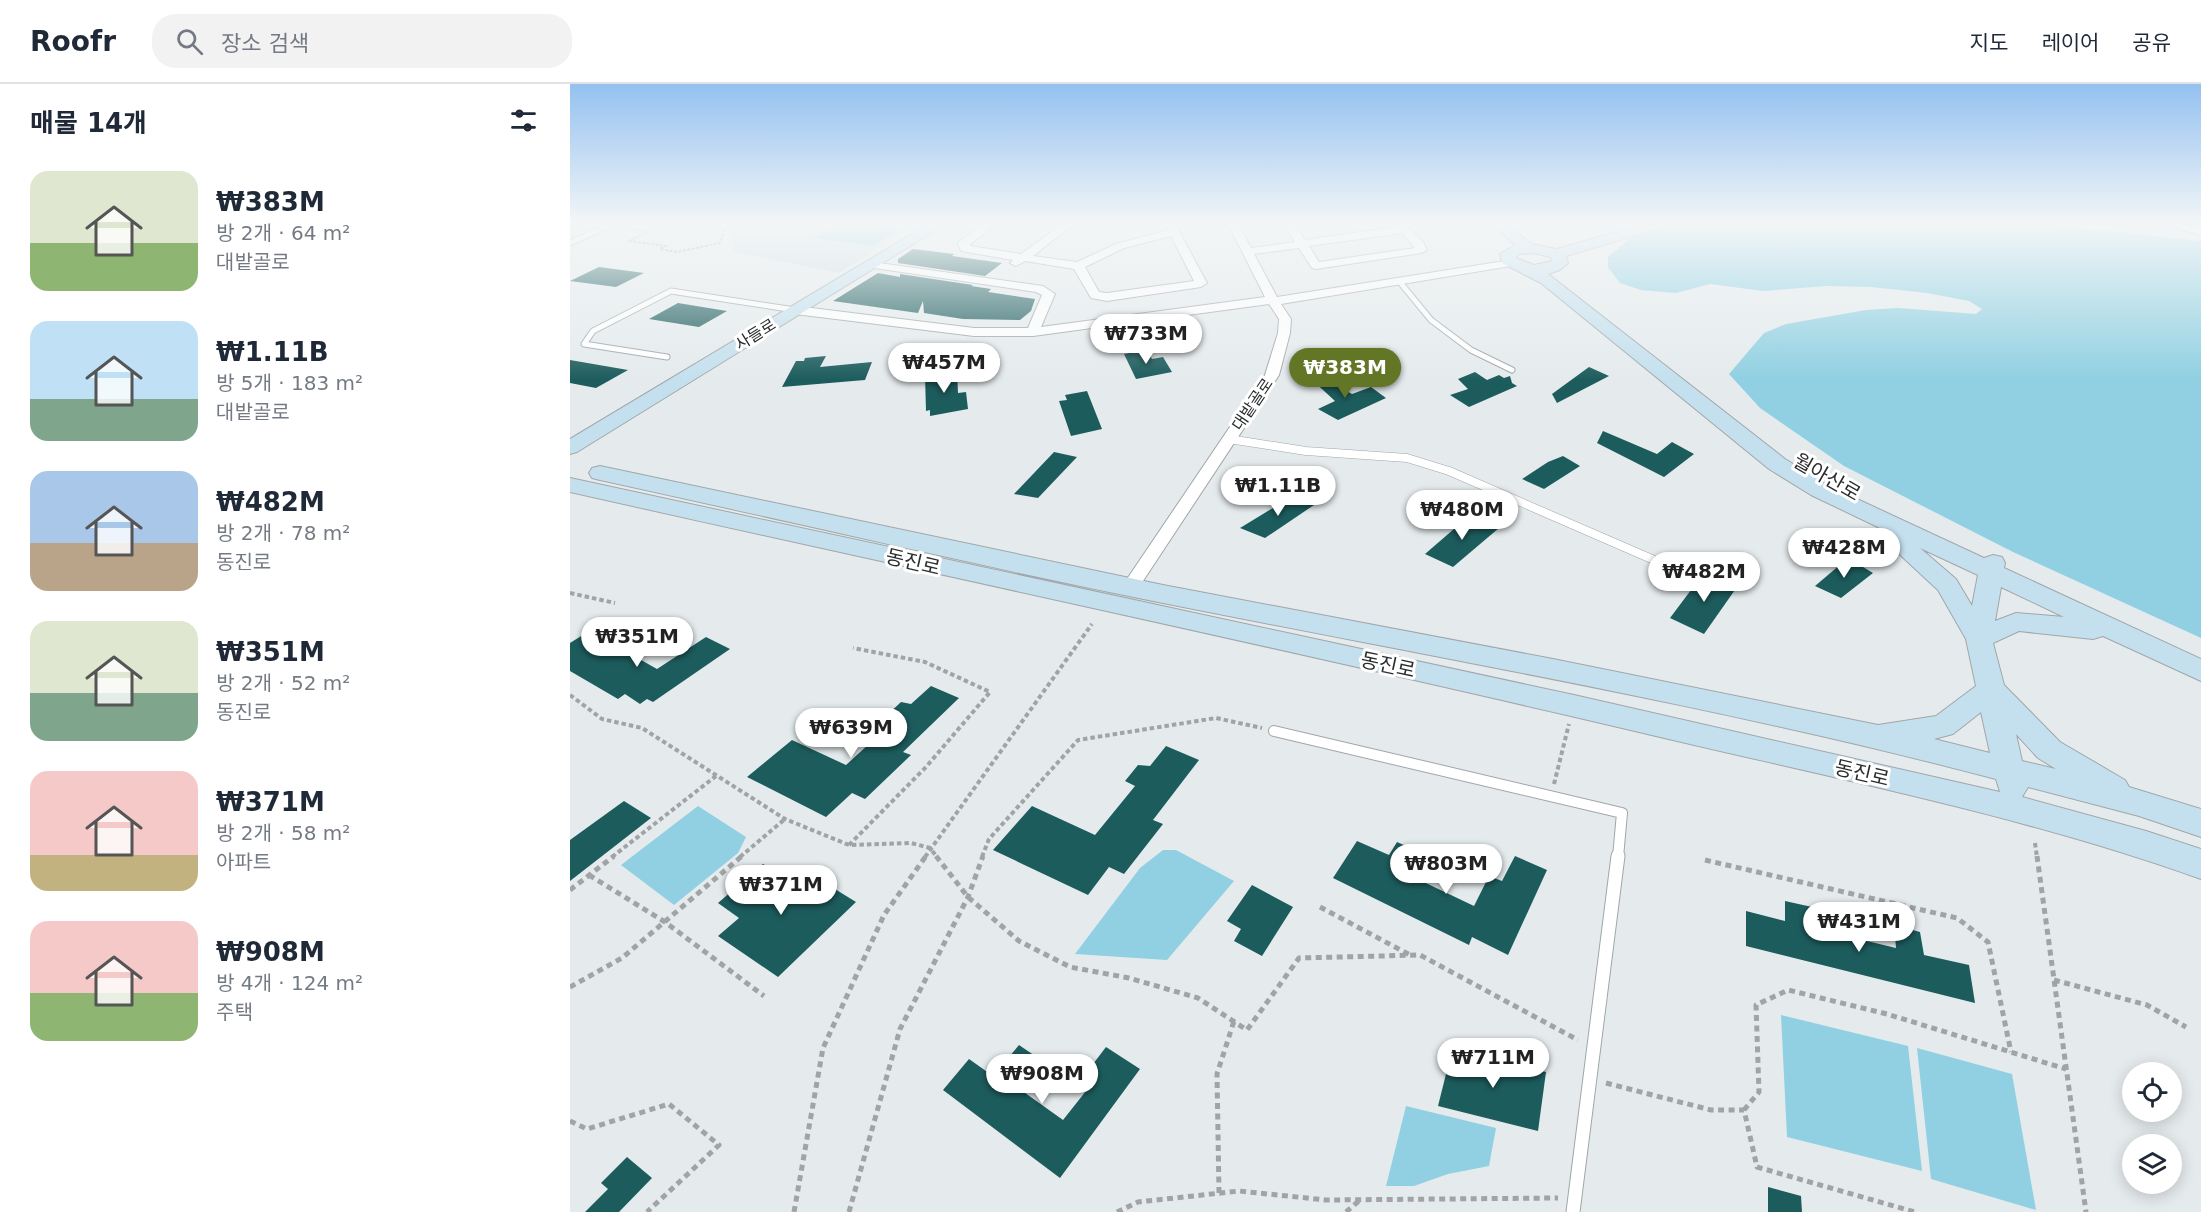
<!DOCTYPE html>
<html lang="ko">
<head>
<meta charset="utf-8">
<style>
  :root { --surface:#fff; --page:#f2f2f3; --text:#1f2937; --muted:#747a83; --line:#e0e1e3; --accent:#627626 }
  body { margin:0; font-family:"DejaVu Sans","Noto Sans KR",sans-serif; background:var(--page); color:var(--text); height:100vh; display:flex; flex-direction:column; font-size:22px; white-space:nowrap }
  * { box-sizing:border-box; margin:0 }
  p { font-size:20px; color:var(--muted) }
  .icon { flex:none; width:33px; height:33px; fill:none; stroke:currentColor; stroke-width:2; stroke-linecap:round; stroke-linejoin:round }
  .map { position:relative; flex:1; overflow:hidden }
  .panel { display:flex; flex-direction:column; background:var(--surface); width:570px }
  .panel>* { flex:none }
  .fabs { position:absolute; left:1552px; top:978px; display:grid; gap:12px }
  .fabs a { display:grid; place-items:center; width:60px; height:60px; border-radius:50%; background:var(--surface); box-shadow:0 3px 15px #0003; font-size:30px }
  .price { position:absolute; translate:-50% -51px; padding:0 14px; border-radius:21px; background:#fff; color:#222; font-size:20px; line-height:39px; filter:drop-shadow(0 2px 3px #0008) }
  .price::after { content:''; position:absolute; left:50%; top:36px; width:18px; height:14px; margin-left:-9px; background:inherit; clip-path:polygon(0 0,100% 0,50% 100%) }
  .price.on { background:var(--accent); color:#fff }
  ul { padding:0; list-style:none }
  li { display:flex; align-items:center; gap:18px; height:150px; padding:0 30px }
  li span { display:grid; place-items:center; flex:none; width:168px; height:120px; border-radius:18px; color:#555 }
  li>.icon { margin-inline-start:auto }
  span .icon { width:72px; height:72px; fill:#fffc; stroke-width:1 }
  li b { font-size:26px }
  h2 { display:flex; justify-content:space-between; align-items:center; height:72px; padding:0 30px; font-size:26px }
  header { display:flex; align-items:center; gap:36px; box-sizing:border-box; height:84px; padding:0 30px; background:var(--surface); border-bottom:2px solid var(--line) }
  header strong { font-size:28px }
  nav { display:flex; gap:33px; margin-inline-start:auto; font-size:21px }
  .search { width:420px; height:54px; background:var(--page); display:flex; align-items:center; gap:15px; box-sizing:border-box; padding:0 21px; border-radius:24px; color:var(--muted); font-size:22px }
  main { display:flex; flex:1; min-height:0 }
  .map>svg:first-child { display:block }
</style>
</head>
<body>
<header>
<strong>Roofr</strong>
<div class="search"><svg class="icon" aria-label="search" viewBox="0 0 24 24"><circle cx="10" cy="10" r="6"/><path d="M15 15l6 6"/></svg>장소 검색</div>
<nav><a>지도</a><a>레이어</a><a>공유</a></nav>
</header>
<main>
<section class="panel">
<h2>매물 14개<svg class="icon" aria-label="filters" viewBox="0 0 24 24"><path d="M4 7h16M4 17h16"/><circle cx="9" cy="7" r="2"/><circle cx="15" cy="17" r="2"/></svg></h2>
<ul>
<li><span style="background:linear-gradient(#dfe7d0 60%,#8fb573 0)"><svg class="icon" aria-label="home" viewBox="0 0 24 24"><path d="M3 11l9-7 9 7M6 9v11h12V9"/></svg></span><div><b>₩383M</b><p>방 2개 · 64 m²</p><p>대밭골로</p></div></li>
<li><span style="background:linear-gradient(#bfe0f5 65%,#7fa58c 0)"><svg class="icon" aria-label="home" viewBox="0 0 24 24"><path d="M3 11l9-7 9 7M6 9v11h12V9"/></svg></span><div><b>₩1.11B</b><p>방 5개 · 183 m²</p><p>대밭골로</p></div></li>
<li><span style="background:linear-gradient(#a9c7e8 60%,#b9a48a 0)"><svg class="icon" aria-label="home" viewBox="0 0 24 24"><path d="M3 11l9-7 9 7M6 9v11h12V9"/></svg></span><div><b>₩482M</b><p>방 2개 · 78 m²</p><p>동진로</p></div></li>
<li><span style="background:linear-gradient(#dfe7d0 60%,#7fa58c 0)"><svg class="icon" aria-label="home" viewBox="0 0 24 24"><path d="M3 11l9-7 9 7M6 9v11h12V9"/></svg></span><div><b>₩351M</b><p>방 2개 · 52 m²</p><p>동진로</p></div></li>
<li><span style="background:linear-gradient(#f6c9c9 70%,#c2b280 0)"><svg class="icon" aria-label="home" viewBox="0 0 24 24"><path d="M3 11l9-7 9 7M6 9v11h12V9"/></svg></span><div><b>₩371M</b><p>방 2개 · 58 m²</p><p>아파트</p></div></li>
<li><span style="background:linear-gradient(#f6c9c9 60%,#8fb573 0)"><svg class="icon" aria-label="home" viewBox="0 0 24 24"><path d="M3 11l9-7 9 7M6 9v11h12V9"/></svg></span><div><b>₩908M</b><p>방 4개 · 124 m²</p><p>주택</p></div></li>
</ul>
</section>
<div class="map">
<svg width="1631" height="1128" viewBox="0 0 1631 1128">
  <rect width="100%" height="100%" fill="#e5ebed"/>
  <!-- built -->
  <path fill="#d1dfe3" d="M176,138H351L269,189L164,168L162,145Z"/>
  <!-- green -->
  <g fill="#90d0e2">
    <path d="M274,138H342L303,162L244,154Z"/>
    <path d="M1115,138H1456L1631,157V554L1443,468L1274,382L1190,324L1159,290L1194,249L1216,240L1296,226L1328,224L1406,230L1412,225L1399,217L1357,209L1301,203L1257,202L1193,207L1140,200L1106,209L1071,206L1050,199L1038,183V173L1062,153Z"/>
    <path d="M128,722L176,753L168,769L104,821L51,781Z"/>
    <path d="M593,766H606L664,797L597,876L505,870L570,784Z"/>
    <path d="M1211,931L1338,962L1352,1087L1217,1053Z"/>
    <path d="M1347,964L1442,990L1466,1126L1361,1095Z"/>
    <path d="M836,1022L926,1044L919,1082L878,1090L844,1102H816Z"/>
  </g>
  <!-- building -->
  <g fill="#1d5c5d">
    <path d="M343,165L384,170L382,172L432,179L415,192L328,179V175Z"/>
    <path d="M29,183L74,189L46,203L0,197Z"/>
    <path d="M308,189L330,193V190L403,201L401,202L421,205L418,208L465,215L461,227L450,236L393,235L354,229L353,217L348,229L263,217Z"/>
    <path d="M108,219L157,227L129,243L79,235Z"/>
    <path d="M577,266L582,275L593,273L602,288L566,295L554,270Z"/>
    <path d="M256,272L250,283L302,278L295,296L212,303L226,277H234L235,274Z"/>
    <path d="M0,276L58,286L26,304L0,299Z"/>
    <path d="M1019,283L1039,292L987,319L982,310Z"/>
    <path d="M387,286L388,309L396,308L398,325L360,332V326L356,327L355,291Z"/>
    <path d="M743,288L782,310L801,303L816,314L768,336L748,325L765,317L739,293Z"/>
    <path d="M905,288L917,296L929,291L934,294L940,292L942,299L947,302L899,323L880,311L898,305L888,295Z"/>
    <path d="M517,307L532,345L501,352L489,317L497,316L495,311Z"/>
    <path d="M1033,347L1087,370L1102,358L1124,370L1094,393L1027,359Z"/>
    <path d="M484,368L507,373L468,414L444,410Z"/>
    <path d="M993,372L1010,382L974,405L952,395L978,378Z"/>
    <path d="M724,411L744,421L695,454L670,444Z"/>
    <path d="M899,432L929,444L883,483L855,470Z"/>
    <path d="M1278,474L1303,489L1271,514L1245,502Z"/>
    <path d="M1133,490L1167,503L1134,550L1100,534Z"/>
    <path d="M16,549L38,561L41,559L87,585L136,553L160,565L83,618L77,615L70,620L55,610L48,615L0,587V559Z"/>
    <path d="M361,602L389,614L333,668L341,671L295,715L282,709L256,733L177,693L222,656L276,681L324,637L315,633L331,618L341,620Z"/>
    <path d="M596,662L629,676L583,736L593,740L554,790L539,783L518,811L423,766L462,722L525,751L565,702L555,697L568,681L580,682Z"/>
    <path d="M54,717L81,734L0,797V756Z"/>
    <path d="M787,757L819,771L827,758L852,769L839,791L904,822L919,792L932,797L945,772L977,786L938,871L902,853L899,861L763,794Z"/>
    <path d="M193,780L221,797L234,786L286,818L208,893L148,852L169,834L148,819Z"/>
    <path d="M682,801L723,823L692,872L664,857L671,845L657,837Z"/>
    <path d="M1215,817L1242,823L1243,844L1326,864L1324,841L1350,848L1354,871L1399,881L1405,919L1176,862V827L1215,837Z"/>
    <path d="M449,961L474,978L451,1006L493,1036L516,1007L507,1001L536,963L570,985L490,1094L373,1006L399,975L423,992Z"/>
    <path d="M883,962L976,988L968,1047L868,1022Z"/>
    <path d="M57,1073L82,1094L49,1128H15L38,1105L31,1099Z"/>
    <path d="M1198,1103L1231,1112L1232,1128H1198Z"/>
  </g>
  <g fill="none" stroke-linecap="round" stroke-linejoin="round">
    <!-- lane-far3 casing -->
    <g stroke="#a1a6a8" stroke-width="7">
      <g id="lane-far3">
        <path d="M0,159L46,138"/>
        <path d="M829,197L861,236L901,266L942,286"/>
        <path d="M97,273L14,260L23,247L101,207L225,226"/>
      </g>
    </g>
    <!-- lane-far2 casing -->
    <g stroke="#a1a6a8" stroke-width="9">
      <path id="lane-far2" d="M659,355L736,367L837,374L879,387L1091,479"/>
    </g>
    <!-- lane-far1 casing -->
    <g stroke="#a1a6a8" stroke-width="12">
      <path id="lane-far1" d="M704,647L1052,729L1048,773"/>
    </g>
    <!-- lane casing -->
    <g stroke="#a1a6a8" stroke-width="15">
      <path id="lane" d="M1003,1128L1048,772"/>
    </g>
    <!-- street casing -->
    <g stroke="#a1a6a8" stroke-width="2">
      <g id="street">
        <path d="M418,138H429L400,160V162L451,170L495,138H506L463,172L507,178L546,160L598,146L594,138H604L637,199L631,203L537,217L521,214L504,185L455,177L446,182L440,179L443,176L391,167L388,159L390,157ZM601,152L624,197L537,209L529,208L515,183L554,164Z"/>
        <path d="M657,138H667L681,164L725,158L713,138H723L735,156L826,143L822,138H833L853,158L857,166L851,169L746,185L742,184L729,164L684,170L707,213L941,176L947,179L941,182L711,220L721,235L720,249L709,291L567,506H555L552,502L555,498L695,291L708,249L709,235L699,220L463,252H404L225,230L219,226L225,222L404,244H458L472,211L466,208L298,183V179L302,178L473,202L485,210L471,243L695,213ZM832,149L845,164L749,178L739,162Z"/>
        <path d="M1584,138H1601L1631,145V151Z"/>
      </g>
    </g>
    <!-- secondary casing -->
    <g stroke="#a1a6a8" stroke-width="2">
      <g id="secondary">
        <path d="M362,138H379L7,368L0,370V355Z"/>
        <path d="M919,138H934L961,160L987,165L1081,138H1102L1100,141L996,172L998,179L990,186L978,190L1215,375L1257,401L1414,474L1423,471L1432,473L1435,479L1434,484L1631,575V597L1533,552L1523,555L1449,547L1423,559L1434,601L1490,658L1555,696L1559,703L1631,725V753L1569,732L1458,703L1452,713L1576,747L1631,765V795C1449,730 1257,693 1069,648C713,564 356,488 0,408V394L1004,611L1430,708L1426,695C1153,623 874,575 598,520C408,482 219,437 30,396L22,394L19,389L22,384L30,382L593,501L983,575L1308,641L1366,632L1406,602L1396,555L1368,506L1314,456L1310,451L1314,446L1241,411L1199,385L971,199L932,179L930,170L945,161ZM964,169L980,173L982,177L964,181L946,174L949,170ZM1350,464L1408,491L1402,522L1386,495ZM1431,503L1494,533L1446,529L1425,537ZM1411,628L1420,669L1364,655L1383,650ZM1446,650L1468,674L1486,685L1452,677Z"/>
      </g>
    </g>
    <!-- path-far2 -->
    <path stroke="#a0a4a6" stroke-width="2" stroke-dasharray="3 1.5" stroke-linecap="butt" d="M56,144L79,148L59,157L96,162L90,165L107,168L150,159L155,145L169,138"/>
    <!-- path-far1 -->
    <g stroke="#a0a4a6" stroke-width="4" stroke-dasharray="4.5 3" stroke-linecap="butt">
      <path d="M0,509L45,519"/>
      <path d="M0,611L32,635L72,644L215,735L279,761L341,759L360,764L367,773"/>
      <path d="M984,700L999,640"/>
      <path d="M1465,759L1467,773"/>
      <path d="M279,761L356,683L420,608L355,578L283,564"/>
      <path d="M42,773L146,692"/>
      <path d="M170,773L215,735"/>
      <path d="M355,773L522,540"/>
      <path d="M412,773L419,755L508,656L646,634L692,644"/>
    </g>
    <!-- path -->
    <g stroke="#a0a4a6" stroke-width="5" stroke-dasharray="6 4.5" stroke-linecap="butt">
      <path d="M366,772L398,813L449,857L500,883L559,894L628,914L677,946L729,874L850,871L1008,956"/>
      <path d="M1467,772L1516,1128"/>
      <path d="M1135,776L1387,834L1418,858L1441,968"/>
      <path d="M19,791L95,838L194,912"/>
      <path d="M0,806L44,772"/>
      <path d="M750,823L840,871"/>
      <path d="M1484,896L1577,921L1616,943"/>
      <path d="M0,903L52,874L172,772"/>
      <path d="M1036,999L1141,1026H1174L1187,1083L1345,1128"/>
      <path d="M1174,1026L1189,1008L1186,921L1218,906L1317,930L1496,985"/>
      <path d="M0,1037L17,1045L99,1020L149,1061L77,1128"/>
      <path d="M649,1109L647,990L664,937"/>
      <path d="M224,1128L253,964L314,831L356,772"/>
      <path d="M279,1128L330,945L398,813L413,772"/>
      <path d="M547,1128L568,1118L669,1107L756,1116L988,1114"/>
      <path d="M776,1128L790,1116"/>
    </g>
    <!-- lane-far3 -->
    <use href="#lane-far3" stroke="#fff" stroke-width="5"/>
    <!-- lane-far2 -->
    <use href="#lane-far2" stroke="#fff" stroke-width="8"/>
    <!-- lane-far1 -->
    <use href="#lane-far1" stroke="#fff" stroke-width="10"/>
    <!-- lane -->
    <use href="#lane" stroke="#fff" stroke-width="13"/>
    <!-- street -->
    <use href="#street" fill="#fff" fill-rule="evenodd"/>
    <!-- secondary -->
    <use href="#secondary" fill="#c4e0ee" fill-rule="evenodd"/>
  </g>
  <!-- sky -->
  <linearGradient id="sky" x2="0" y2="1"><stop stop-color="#94c1f0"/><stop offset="0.47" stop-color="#f3f6f7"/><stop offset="1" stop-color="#f3f6f7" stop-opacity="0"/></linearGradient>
  <rect width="1631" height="296" fill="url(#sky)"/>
  <g text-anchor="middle" stroke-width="6" stroke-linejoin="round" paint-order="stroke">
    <!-- far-street labels -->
    <g font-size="16" fill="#2a2c2d" stroke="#fff">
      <text transform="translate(185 250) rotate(-32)" y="6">사들로</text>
      <text transform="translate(682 320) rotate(-56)" y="6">대밭골로</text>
    </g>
    <!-- street labels -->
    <g font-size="20" fill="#2a2c2d" stroke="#fff">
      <text transform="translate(1257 393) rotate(30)" y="7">월아산로</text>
      <text transform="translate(343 478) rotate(13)" y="7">동진로</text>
      <text transform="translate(818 581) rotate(12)" y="7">동진로</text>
      <text transform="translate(1292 689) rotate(13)" y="7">동진로</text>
    </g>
  </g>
</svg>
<div class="fabs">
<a><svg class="icon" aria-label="locate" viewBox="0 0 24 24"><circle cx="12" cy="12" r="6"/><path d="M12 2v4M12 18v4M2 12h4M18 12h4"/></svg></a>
<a><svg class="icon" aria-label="layers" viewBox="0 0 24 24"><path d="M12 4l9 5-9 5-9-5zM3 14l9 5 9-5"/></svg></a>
</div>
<b class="price" style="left:576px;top:281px">₩733M</b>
<b class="price" style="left:374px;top:310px">₩457M</b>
<b class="price on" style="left:775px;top:315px">₩383M</b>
<b class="price" style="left:708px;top:433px">₩1.11B</b>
<b class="price" style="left:892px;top:457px">₩480M</b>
<b class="price" style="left:1274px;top:495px">₩428M</b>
<b class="price" style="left:1134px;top:519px">₩482M</b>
<b class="price" style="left:67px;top:584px">₩351M</b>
<b class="price" style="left:281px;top:675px">₩639M</b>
<b class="price" style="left:876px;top:811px">₩803M</b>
<b class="price" style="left:211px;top:832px">₩371M</b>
<b class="price" style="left:1289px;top:869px">₩431M</b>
<b class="price" style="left:923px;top:1005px">₩711M</b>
<b class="price" style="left:472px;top:1021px">₩908M</b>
</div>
</main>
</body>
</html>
